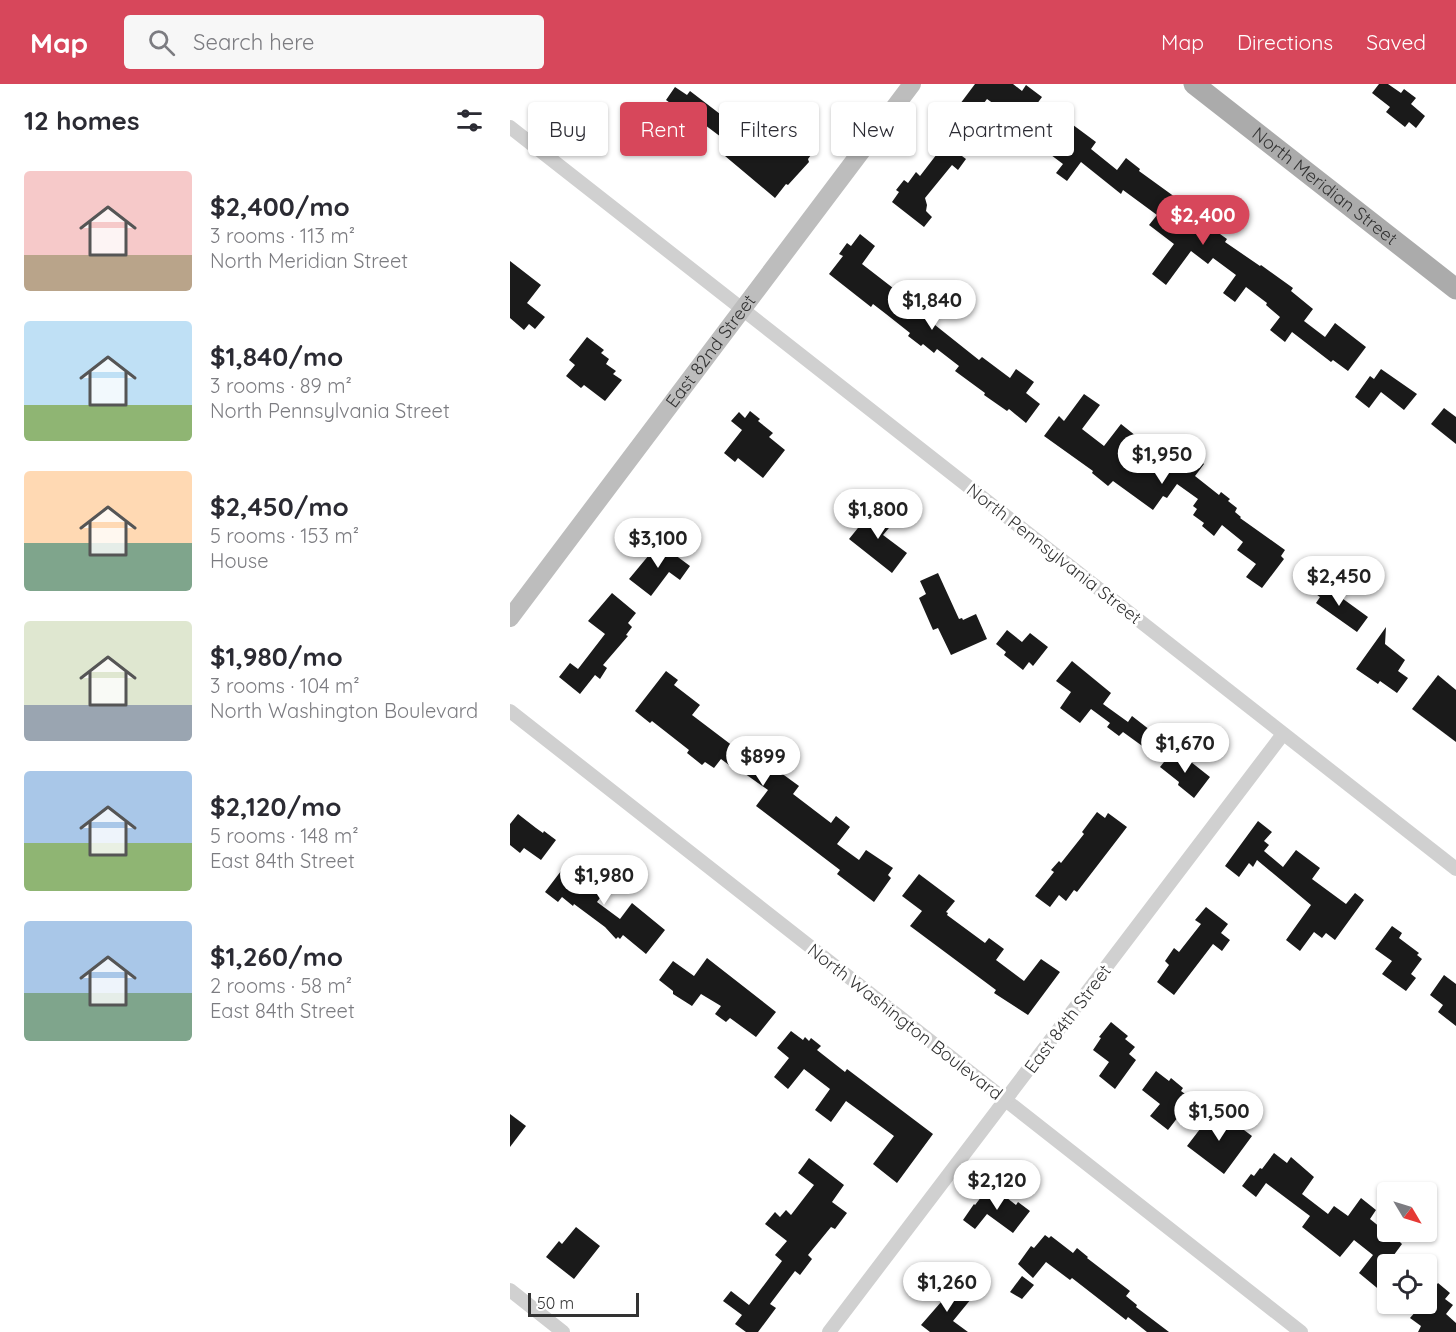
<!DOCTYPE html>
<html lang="en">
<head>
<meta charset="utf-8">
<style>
  :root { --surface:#fff; --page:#f7f7f7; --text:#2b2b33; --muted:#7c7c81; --accent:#d7475b }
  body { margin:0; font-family:Quicksand,sans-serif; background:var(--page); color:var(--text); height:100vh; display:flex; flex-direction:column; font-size:22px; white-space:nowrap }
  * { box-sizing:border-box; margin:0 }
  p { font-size:20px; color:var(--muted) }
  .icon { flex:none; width:33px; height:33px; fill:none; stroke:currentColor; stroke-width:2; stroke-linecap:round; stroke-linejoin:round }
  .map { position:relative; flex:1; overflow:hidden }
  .side { display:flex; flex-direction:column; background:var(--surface); width:510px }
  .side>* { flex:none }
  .banner { position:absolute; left:18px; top:18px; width:570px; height:54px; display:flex; gap:12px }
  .needle { width:39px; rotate:128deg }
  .controls { position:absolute; left:867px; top:1098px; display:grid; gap:12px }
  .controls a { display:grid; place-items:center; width:60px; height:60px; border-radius:6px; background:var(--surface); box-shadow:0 2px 4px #0004; font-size:30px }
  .scale { position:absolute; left:18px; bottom:15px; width:111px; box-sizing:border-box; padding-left:6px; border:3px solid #333; border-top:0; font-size:16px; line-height:21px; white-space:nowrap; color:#333; -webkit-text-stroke:4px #fff; paint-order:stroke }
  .price { position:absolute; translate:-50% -51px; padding:0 14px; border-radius:21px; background:#fff; color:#222; font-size:20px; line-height:39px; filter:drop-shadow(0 2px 3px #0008) }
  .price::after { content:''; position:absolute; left:50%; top:36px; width:18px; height:14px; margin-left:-9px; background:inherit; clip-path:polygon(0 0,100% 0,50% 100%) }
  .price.current { background:var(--accent); color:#fff }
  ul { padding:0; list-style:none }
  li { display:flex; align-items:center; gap:18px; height:150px; padding:0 24px }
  li span { display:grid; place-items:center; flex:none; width:168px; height:120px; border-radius:6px; color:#555 }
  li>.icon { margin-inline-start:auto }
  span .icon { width:72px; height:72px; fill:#fffc; stroke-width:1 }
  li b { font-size:26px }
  h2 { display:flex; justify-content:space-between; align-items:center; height:72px; padding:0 24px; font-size:26px }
  .chip { padding:0 21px; border-radius:6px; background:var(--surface); box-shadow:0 2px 4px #0004; font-size:21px; line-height:54px }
  .chip.current { background:var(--accent); color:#fff }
  header { display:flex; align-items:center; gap:36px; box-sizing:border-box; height:84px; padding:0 30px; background:var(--accent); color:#fff }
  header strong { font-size:28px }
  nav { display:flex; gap:33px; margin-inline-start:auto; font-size:21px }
  .search { width:420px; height:54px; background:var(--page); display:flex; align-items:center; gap:15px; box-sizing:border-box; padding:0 21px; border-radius:6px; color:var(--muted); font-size:22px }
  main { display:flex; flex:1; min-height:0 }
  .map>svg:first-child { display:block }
</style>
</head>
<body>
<header>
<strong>Map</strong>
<div class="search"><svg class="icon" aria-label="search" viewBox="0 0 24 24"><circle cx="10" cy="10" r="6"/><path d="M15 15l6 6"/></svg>Search here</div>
<nav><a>Map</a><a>Directions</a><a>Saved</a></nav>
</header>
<main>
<section class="side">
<h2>12 homes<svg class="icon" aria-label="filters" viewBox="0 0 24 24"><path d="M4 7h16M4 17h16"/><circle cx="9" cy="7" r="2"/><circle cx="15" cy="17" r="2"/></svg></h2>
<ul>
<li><span style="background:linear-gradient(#f6c9c9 70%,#b9a48a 0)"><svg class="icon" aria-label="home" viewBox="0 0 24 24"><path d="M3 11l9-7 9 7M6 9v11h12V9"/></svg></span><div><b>$2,400/mo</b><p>3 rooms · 113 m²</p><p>North Meridian Street</p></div></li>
<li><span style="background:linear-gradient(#bfe0f5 70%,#8fb573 0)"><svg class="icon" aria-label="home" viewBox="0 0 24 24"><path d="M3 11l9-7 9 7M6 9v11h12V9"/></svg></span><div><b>$1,840/mo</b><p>3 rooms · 89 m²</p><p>North Pennsylvania Street</p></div></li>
<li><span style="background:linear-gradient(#ffd9b3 60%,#7fa58c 0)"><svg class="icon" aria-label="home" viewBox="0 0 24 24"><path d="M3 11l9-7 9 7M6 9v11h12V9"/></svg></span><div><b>$2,450/mo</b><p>5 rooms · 153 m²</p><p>House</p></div></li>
<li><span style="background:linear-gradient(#dfe7d0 70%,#9aa5b1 0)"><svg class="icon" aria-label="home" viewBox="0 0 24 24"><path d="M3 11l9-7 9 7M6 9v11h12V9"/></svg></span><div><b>$1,980/mo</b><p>3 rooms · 104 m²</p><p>North Washington Boulevard</p></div></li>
<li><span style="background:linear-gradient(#a9c7e8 60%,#8fb573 0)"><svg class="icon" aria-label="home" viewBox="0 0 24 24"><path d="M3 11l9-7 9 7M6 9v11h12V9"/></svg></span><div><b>$2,120/mo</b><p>5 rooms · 148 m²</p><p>East 84th Street</p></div></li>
<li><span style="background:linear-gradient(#a9c7e8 60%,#7fa58c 0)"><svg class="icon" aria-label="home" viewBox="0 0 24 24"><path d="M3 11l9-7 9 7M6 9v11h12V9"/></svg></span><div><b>$1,260/mo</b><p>2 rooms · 58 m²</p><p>East 84th Street</p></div></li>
</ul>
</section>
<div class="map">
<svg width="946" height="1248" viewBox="0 0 946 1248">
  <rect width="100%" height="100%" fill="#fff"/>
  <!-- building -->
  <g fill="#1a1a1a">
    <path d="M465,0H503L512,7L516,1L532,13L512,40L477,15L462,35L447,24Z"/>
    <path d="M869,0H878L891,9L894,5L906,14L901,20L915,32L906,44L899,38L895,43L876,28L880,23L862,9Z"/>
    <path d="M165,3L177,11L180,7L244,56L250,48L277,69L286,59L301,71L298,75L299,78L278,101L276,100L265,114L215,72L223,62L195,41L186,52L161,32L167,24L156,16Z"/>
    <path d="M555,35L586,58L581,65L607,86L616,74L630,85L629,87L676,121L673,125L701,147L703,145L717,155L715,158L750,182L751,181L783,204L781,207L803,225L794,237L815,253L825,239L856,263L838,287L823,276L821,278L782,248L775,258L760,246L770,233L756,221L757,219L736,203L725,218L713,209L726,191L703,174L698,180L681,167L656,201L642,190L664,160L639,141L647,131L613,106L611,110L571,78L557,97L546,89L553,80L533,65Z"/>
    <path d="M428,45L440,54L436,60L456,75L448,86L442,81L415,114L417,121L416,127L422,133L414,143L382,118L389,108L386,106L394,96L398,99L406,88L410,92L430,66L419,58Z"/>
    <path d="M350,150L365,162L352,180L383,204L381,206L404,224L421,204L437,216L420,237L469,276L472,273L500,294L506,285L524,298L516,309L530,320L516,339L499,325L497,327L474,311L475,309L445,287L449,282L427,265L424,269L413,260L411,262L398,252L400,249L376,230L363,220L361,223L319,190L333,172L329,170L337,159L341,162Z"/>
    <path d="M0,177L31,201L17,219L35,233L25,245L19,240L14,246L0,234Z"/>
    <path d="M77,253L94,266L91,269L99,275L96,280L106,287L103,290L112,296L95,317L74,301L71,304L56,292L65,281L59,276Z"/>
    <path d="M871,285L907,310L894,326L871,308L859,324L845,313L860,292L864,295Z"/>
    <path d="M574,310L590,321L572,345L594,362L611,340L626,352L609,374L630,389L636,381L653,393L659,385L664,389L679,368L694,380L685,392L709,411L711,408L720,415L718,417L727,424L725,428L731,433L730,434L775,466L771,472L774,475L752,504L736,493L746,480L727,466L733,458L712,441L704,452L692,442L694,439L683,431L687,425L683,422L688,415L667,400L657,414L653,412L643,426L603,397L598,402L582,389L583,387L534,352L549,332L554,337Z"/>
    <path d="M934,324L946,333V360L921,340Z"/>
    <path d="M240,327L250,335L248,337L263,349L259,353L275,366L253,394L228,374L225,378L214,369L232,346L221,337L229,328L235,334Z"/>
    <path d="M365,423L384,438L373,451L397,469L382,489L339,455Z"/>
    <path d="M149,459L180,482L170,496L159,488L141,512L119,495Z"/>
    <path d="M428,489L449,535L452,534L453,536L466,530L477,555L441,571L428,544L423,546L409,514L416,510L410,497Z"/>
    <path d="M807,496L858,533L847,548L806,519L810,513L800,506Z"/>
    <path d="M102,509L126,529L118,539L122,543L116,551L118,552L93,581L97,584L90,595L85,591L70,610L49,593L60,579L68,585L95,550L78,537Z"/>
    <path d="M876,543L875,560L895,576L888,587L898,594L887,609L870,597L868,600L846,585Z"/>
    <path d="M497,546L512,558L520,549L538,563L523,582L519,578L513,586L494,571L496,568L486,560Z"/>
    <path d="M562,577L601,609L593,620L618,638L622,632L640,646L637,650L642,654L635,664L613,648L609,652L597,643L600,639L581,625L570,639L550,624L561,608L546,597Z"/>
    <path d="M156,587L168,596L164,601L190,621L182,631L248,681L252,675L289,702L283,710L321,739L326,732L340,743L327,760L349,776L356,766L383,784L378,791L381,794L364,818L327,790L330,786L246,722L258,706L224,682L223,684L211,675L204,684L195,678L192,681L177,669L179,666L142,637L140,639L125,627Z"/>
    <path d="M928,591L946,606V658L902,625Z"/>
    <path d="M662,668L679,681L681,678L700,693L684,714L668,701L669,698L650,683Z"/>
    <path d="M587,728L595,734L598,729L617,743L567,808L564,806L556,817L549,811L540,823L525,812L544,788L541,786L549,777L551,779L574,750L572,748Z"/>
    <path d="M8,730L26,744L33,749L34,747L46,756L31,776L14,764L10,769L0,761V740Z"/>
    <path d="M748,737L762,748L754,757L759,761L754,767L773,783L786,766L810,784L802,795L836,820L845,809L854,816L825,856L816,849L812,854L804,848L790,867L776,856L801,821L747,776L743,783L739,779L729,793L715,782Z"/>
    <path d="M65,775L88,793L90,790L101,799L87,818L110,835L122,819L155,846L136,870L113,851L110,855L108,853L106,855L95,843L64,820L63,822L52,813L48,818L35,808L51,787L54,789Z"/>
    <path d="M409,790L445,817L436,828L438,829L437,831L475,859L479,854L494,865L486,876L514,897L531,875L550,888L518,931L484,909L486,906L400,842L412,827L392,812Z"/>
    <path d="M696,823L718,840L711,849L720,856L712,867L703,860L664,911L647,898L659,881L655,877L664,864L669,868L691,840L685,836Z"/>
    <path d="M882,842L892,849L889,854L909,869L907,871L912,875L901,890L906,894L896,907L872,890L882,877L865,865Z"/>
    <path d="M197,874L266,928L246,953L220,934L216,938L205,930L211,922L191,910L182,922L163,910V907L149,896L163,877L184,892Z"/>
    <path d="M934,891L946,900V942L928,928L933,921L920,911Z"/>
    <path d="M601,938L618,952L615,955L625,963L619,970L626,976L605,1005L589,992L599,978L583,966L591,954L589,953Z"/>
    <path d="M281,947L293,956L295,953L299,957L301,954L311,962L307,966L335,988L337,985L423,1050L387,1099L363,1080L384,1052L336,1017L321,1038L305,1026L320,1005L294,985L278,1005L264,993L279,974L267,964Z"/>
    <path d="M646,987L659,997L661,994L673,1004L671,1007L682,1015L658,1046L640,1032L650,1020L632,1006Z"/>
    <path d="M703,1028L705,1029L706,1028L724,1042L726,1040L742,1052L714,1090L677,1062Z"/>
    <path d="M0,1030L16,1042L0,1063Z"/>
    <path d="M764,1069L777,1079L781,1073L804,1093L792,1110L818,1130L824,1122L838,1132L851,1114L866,1126L860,1135L876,1148H893L887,1155L892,1160L878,1179V1213L849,1189L863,1171L844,1156L830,1173L792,1143L800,1132L756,1099L746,1113L732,1102L741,1090L744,1092L750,1084L752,1085Z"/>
    <path d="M299,1074L334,1101L322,1118L337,1129L325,1145L321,1143L298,1171L302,1175L290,1191L285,1187L260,1220L266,1224L248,1248H236L225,1240L232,1231L213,1217L221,1207L239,1221L272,1177L265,1171L277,1157L255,1140L265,1128L270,1133L276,1126L281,1131L304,1101L288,1089Z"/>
    <path d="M483,1103L506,1121L508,1118L520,1127L503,1149L477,1130L465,1145L453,1136L464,1120L465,1121L475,1108L477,1110Z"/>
    <path d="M66,1143L90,1162L64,1195L36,1173L49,1157L52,1160Z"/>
    <path d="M535,1151L539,1154L541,1152L563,1169L567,1164L578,1173L577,1174L620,1207L616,1212L627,1221L626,1223L659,1248H637L618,1233L616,1236L562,1194L560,1196L536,1178L523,1194L508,1180L521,1162L524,1164Z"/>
    <path d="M512,1192L524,1201L512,1215L500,1208Z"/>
    <path d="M928,1199L940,1209L935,1215L943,1221L936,1230L946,1239V1248H908L911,1242L900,1234L912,1220H916V1213Z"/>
    <path d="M445,1202L461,1215L443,1237L458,1248H420L411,1241Z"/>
  </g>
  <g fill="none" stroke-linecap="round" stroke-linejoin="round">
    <!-- street -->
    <g stroke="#d0d0d0" stroke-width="14">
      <path d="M0,43L946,785"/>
      <path d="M0,627L791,1248"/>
      <path d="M0,1206L53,1248"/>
      <path d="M319,1248L773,650"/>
    </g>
    <!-- secondary -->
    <path stroke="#bdbdbd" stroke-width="18" id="s1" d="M0,534L402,0"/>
    <!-- primary -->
    <path stroke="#ababab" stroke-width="21" id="s2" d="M684,0L946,205"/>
  </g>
  <g text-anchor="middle" stroke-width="6" stroke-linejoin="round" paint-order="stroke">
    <!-- street labels -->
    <g font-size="18" fill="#333" stroke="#fff">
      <text dy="6" stroke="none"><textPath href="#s2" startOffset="166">North Meridian Street</textPath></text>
      <text dy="6" stroke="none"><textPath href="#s1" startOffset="334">East 82nd Street</textPath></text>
      <text transform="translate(544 470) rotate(38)" y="6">North Pennsylvania Street</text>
      <text transform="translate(558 935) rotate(-53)" y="6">East 84th Street</text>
      <text transform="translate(395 938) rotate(38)" y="6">North Washington Boulevard</text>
    </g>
  </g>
</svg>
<div class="controls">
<a><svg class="needle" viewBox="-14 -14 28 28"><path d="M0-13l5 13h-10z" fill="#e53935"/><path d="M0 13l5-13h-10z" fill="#7c7c81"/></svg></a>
<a><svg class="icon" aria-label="locate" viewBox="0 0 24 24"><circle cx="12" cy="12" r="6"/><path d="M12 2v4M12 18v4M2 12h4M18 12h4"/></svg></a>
</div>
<div class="scale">50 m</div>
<b class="price current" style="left:693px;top:162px">$2,400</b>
<b class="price" style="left:422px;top:247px">$1,840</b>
<b class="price" style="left:652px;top:401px">$1,950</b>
<b class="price" style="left:368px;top:456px">$1,800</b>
<b class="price" style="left:148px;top:485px">$3,100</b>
<b class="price" style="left:829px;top:523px">$2,450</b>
<b class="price" style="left:675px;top:690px">$1,670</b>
<b class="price" style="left:253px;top:703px">$899</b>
<b class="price" style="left:94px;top:822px">$1,980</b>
<b class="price" style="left:709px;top:1058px">$1,500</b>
<b class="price" style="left:487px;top:1127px">$2,120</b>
<b class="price" style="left:437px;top:1229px">$1,260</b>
<div class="banner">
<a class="chip">Buy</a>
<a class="chip current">Rent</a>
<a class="chip">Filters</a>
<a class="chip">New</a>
<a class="chip">Apartment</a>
</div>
</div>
</main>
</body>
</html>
